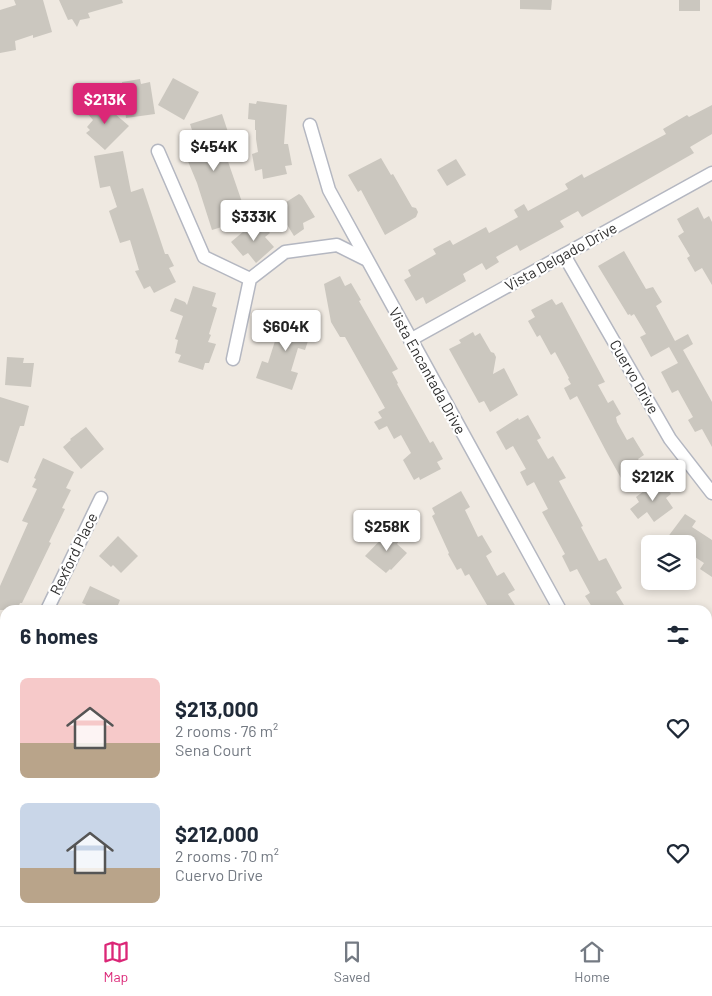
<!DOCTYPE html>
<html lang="en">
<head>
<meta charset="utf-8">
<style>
  :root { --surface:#fff; --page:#f6f6f7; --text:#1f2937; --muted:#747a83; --line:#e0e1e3; --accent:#db2777 }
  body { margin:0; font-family:Barlow,sans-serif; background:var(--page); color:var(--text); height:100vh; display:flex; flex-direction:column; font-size:19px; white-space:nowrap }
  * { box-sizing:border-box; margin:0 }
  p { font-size:16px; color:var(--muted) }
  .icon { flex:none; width:28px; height:28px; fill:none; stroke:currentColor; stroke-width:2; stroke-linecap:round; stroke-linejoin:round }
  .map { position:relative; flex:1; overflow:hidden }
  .side { position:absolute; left:0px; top:605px; width:712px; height:321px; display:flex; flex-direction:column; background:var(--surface); border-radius:15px 15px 0 0; box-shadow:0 2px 8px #0003 }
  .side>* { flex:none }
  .controls { position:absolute; left:641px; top:535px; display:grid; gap:10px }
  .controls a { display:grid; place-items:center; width:55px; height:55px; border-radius:8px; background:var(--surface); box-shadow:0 2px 8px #0003; font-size:25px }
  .price { position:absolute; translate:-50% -42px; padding:0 11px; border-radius:5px; background:#fff; color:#222; font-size:16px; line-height:32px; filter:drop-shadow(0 1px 2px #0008) }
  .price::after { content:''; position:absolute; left:50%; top:30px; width:15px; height:11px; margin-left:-8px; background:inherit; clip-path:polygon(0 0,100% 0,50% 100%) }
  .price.selected { background:var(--accent); color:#fff }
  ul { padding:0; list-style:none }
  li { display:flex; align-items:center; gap:15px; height:125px; padding:0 20px }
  li span { display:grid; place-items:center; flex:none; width:140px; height:100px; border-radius:8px; color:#555 }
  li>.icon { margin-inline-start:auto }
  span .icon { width:60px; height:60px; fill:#fffc; stroke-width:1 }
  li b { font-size:21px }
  h2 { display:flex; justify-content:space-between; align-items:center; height:60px; padding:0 20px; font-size:21px }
  .dock { display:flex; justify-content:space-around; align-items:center; height:70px; border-top:1px solid var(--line); background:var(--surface); font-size:14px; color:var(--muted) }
  .dock a { display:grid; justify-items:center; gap:2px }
  .dock .selected { color:var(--accent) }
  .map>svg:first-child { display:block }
</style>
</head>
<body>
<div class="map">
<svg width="712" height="926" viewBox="0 0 712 926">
  <rect width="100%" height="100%" fill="#efe9e1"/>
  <!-- building -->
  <g fill="#cbc7bf">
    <path d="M14,0H43L52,32L33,38V35L15,41L16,50L0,53V10L16,5Z"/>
    <path d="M59,0H122L123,3L88,13L90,18L80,20L77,27L72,19L68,20Z"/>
    <path d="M520,0H552L551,10L520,9Z"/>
    <rect x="679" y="0" width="21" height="11"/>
    <path d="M173,78L199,92L184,120L158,105Z"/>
    <path d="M140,79L141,84L150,82L155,114L126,118L122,82Z"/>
    <path d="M99,100L129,126L105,150L86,133L90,130L87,127L93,120L87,113Z"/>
    <path d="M257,101L287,105L284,144H288L292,165L285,166L287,174L263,179L262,169L255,171L252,154L258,152L256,139V130H255V120L248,119L249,103L256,104Z"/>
    <path d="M712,105V134L690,147L694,153L582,217L578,211L560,221L564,227L520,251L517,245L496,257L499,262L486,270L482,263L463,274L466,281L426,304L423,297L416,301L404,280L411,276L408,270L436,254L433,249L450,240L453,245L486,227L489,233L518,217L514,210L524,204L528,211L539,205L568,189L565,184L582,174L584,178L666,134L663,129L687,115L689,117Z"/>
    <path d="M222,114L231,141L222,144L243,205L236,207L241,221L212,230L197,183L187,159L195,157L188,138L194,136L190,124Z"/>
    <path d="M123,151L131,192L143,188L165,254H168L174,266L169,268L176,282L154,293L150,286L144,289L135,271L139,270L130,240L120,243L109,211L117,207L110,186L100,188L94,156Z"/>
    <path d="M381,158L391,175L393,174L412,207L416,208L418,212L416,217L385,235L361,190L358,192L348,175Z"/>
    <path d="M456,159L466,175L447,186L437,170Z"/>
    <path d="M299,194L302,196L315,217L303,223L304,229L294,236L275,205L283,204Z"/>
    <path d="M698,207L704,219L709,216L712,222V285L702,268L695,272L687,258L690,256L678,236L684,232L677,219Z"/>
    <path d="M260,221L270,233L265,237L274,247L256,263L248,253L243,256L231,242L244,231V232L254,224L255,225Z"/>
    <path d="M624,251L646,289L653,287L662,302L656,306L675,341L688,334L693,344L683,350L712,402V447L702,429L695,432L688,420L693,417L678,390L672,393L661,372L678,363L669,347L651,357L640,337L646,334L634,314L631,316L630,314L628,315L598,266Z"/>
    <path d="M340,276L345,286L351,283L361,300L359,301L398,369L392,372L398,383L397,384L430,443L433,441L443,459L437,462L441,469L420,480L419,477L414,480L403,460L411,453L401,435L394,439L387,426L379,430L374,422L382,418L378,412L385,408L345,337H340L331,322L324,284Z"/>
    <path d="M193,286L216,293L212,306L217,308L209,334L211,335L208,342L216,344L209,363H205L203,370L178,362L181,355L175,353L178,340L175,339L183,316L170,311L175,298L185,302L187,305Z"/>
    <path d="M552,299L556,305L562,302L605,382L598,385L608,403L613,400L621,414L616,417L617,422L627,440L633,437L644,455L638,459L642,465L621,478L607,453L577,396L570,400L564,388L571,384L568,379L569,378L555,352L551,355L540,335L537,337L528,321L535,317L531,310Z"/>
    <path d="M287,314L314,323L305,350L298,348L291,371L298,373L292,390L256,378L262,361L268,363L275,341L272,339L276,326L282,327Z"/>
    <path d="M473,332L475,336L480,333L491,352L494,353L496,357L493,374L504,368L518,395L490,412L484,401L479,403L449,349L461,343L459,340Z"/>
    <path d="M7,357L24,358L23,363H34L31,387L5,385Z"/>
    <path d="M0,397L29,406L24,426H20L8,463L0,460Z"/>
    <path d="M528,415L541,438L537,440L548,459L553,456L566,478L559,481L560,483L583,526L581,527L599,561L606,558L622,588L616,592L627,610H594L585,596L590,593L577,569L570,572L562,556L565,554L542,512L548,509L534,482L527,486L520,472L526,469L513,446L506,450L496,432L518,418L519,420Z"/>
    <path d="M86,427L104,449L81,469L63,447L71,440L70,439Z"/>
    <path d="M43,458L74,472L66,488L71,490L62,508L65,509L49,542L51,543L22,603H20L17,610H0V586L28,523L22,521L37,489L32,487L36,479L34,478Z"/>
    <path d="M660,479L671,494L666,498L673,508L654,522L647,512L638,519L630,509L639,502L636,497Z"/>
    <path d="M461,491L470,507L465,510L478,537L482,535L492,552L486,556L497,576L504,572L515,590L508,594L518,610H490L469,574L465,576L461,568L457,570L448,554L449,553L432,516L435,514L432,508Z"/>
    <path d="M685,514L696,521L692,527L712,540V577L700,569L704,563L689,553L696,544H665L667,538Z"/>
    <path d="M391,529L400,539L397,544L407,553L391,570L390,569L386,573L365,556Z"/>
    <path d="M118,536L138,556L121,573L113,565L111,567L99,556Z"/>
    <path d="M90,586L120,600L116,610H87L89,606L82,603Z"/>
  </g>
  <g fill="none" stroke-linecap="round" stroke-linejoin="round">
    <!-- minor casing -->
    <g stroke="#b4b7c1" stroke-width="15">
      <g id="minor">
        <path d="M310,125L329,190L560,610"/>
        <path d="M158,151L204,257L250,279"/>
        <path d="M564,255L670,439L712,493"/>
        <path d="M410,340L712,173"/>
        <path d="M233,359L250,279L285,252L337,245L365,259"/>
        <path d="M47,610L101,498"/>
        <path d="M0,681L5,675"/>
        <path d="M708,704L712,706"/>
        <path d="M0,727L5,732"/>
        <path d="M708,870L712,871"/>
        <path d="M562,926V921"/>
      </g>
    </g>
    <!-- minor -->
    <use href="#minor" stroke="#fff" stroke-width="12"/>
  </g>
  <g text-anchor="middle" stroke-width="4.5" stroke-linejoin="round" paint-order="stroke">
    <!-- street labels -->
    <g font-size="15" fill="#2e2e2e" stroke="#fff">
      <text transform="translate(561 257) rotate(-29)" y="5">Vista Delgado Drive</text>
      <text transform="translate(427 371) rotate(61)" y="5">Vista Encantada Drive</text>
      <text transform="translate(634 377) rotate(60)" y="5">Cuervo Drive</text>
      <text transform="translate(74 554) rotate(-64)" y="5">Rexford Place</text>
    </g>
  </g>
</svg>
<div class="controls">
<a><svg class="icon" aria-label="layers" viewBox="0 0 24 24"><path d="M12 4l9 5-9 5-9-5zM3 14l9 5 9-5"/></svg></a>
</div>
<b class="price selected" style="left:105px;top:125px">$213K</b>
<b class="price" style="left:214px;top:172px">$454K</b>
<b class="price" style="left:254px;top:242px">$333K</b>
<b class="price" style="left:286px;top:352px">$604K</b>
<b class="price" style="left:653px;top:502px">$212K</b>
<b class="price" style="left:387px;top:552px">$258K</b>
<section class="side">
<h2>6 homes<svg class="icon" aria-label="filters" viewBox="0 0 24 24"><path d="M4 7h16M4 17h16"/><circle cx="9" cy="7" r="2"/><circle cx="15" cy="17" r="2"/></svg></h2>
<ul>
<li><span style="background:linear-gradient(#f6c9c9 65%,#b9a48a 0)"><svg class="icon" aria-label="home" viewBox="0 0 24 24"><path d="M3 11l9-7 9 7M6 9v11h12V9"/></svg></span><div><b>$213,000</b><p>2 rooms · 76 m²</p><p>Sena Court</p></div><svg class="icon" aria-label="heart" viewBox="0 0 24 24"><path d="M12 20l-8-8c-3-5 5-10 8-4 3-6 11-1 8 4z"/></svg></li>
<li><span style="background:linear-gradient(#c9d6e8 65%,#b9a48a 0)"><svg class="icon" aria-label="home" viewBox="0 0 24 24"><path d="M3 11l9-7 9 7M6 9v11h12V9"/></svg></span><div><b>$212,000</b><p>2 rooms · 70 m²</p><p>Cuervo Drive</p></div><svg class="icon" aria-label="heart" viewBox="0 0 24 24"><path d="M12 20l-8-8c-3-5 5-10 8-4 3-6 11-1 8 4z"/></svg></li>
</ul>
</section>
</div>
<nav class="dock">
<a class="selected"><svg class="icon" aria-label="map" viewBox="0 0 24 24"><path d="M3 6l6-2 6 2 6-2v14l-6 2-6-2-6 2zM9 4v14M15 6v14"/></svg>Map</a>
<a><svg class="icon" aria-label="saved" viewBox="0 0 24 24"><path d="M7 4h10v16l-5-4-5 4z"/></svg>Saved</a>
<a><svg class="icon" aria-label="home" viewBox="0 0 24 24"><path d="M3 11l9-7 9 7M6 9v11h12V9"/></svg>Home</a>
</nav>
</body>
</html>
